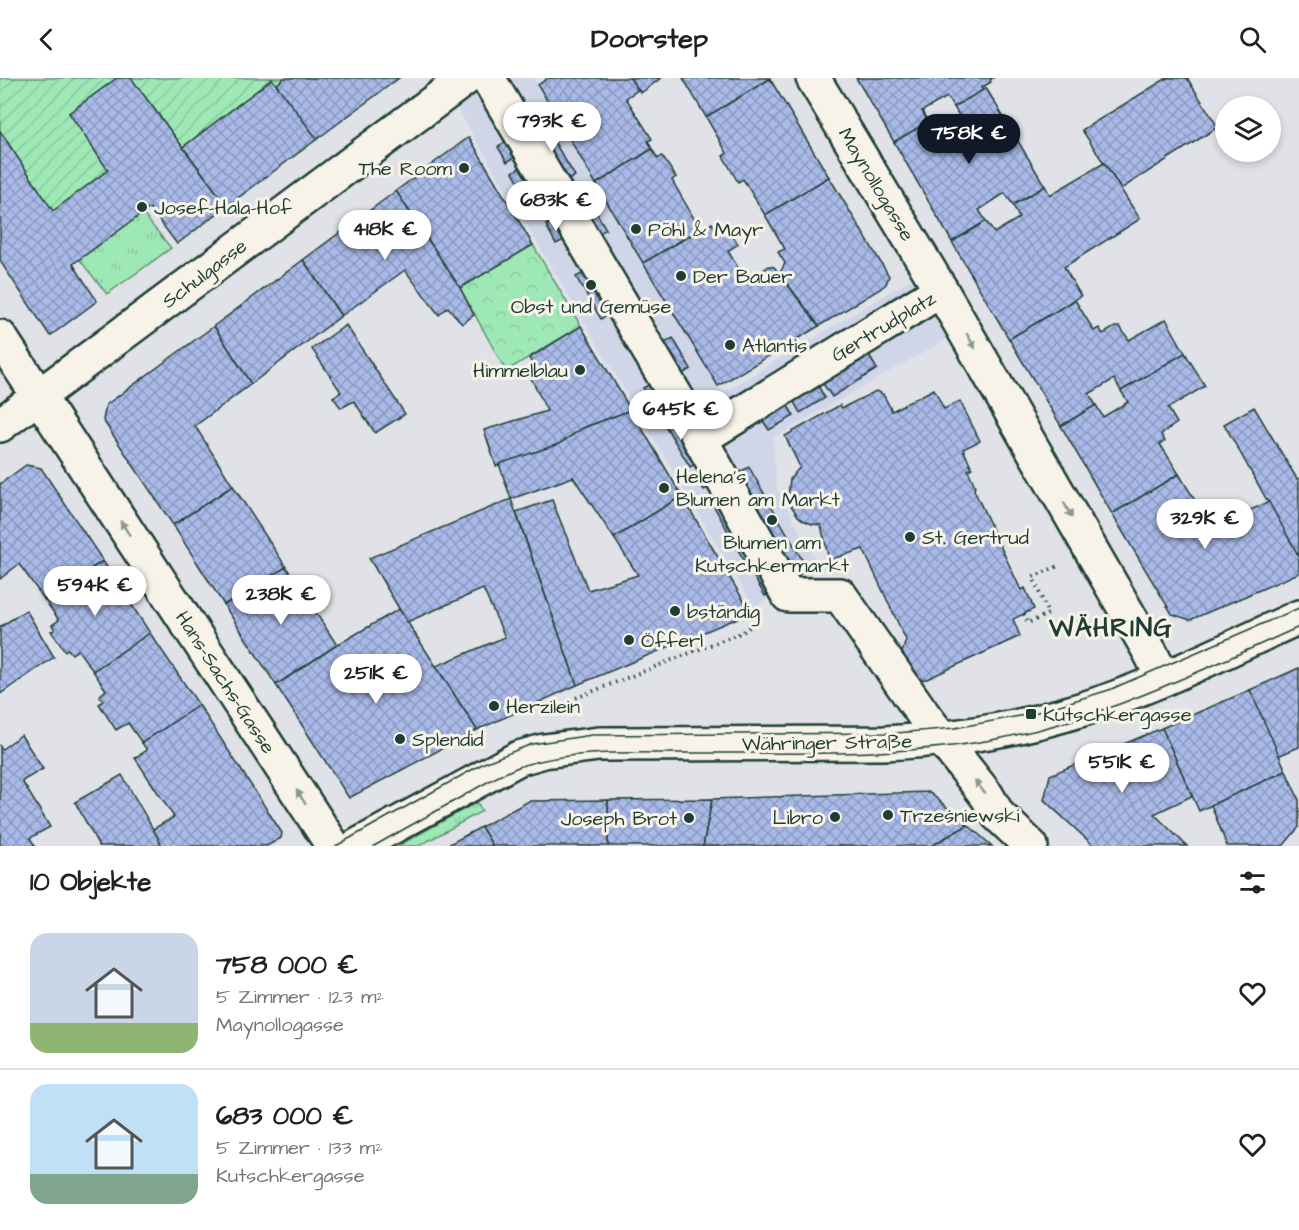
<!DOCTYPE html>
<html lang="de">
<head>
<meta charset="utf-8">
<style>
  :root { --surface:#fff; --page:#f6f6f6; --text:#202124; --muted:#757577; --line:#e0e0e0; --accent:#111827 }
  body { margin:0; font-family:"Architects Daughter",sans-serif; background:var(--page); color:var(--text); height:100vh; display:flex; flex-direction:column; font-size:22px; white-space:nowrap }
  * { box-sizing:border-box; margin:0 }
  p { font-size:20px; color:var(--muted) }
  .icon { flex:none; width:33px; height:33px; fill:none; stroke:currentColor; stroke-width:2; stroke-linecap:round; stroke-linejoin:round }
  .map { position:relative; height:768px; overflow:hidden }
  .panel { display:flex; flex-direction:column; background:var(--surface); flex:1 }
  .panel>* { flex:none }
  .buttons { position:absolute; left:1215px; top:18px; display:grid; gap:12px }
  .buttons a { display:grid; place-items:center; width:66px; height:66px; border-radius:50%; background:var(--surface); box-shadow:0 3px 9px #0003; font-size:30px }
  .price { position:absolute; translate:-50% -51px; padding:0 14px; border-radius:21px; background:#fff; color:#222; font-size:20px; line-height:39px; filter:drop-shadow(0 2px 3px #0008) }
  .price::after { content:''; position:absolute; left:50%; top:36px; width:18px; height:14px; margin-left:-9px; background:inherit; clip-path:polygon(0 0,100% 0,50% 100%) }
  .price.current { background:var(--accent); color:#fff }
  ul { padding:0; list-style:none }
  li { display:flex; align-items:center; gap:18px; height:150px; padding:0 30px }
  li+li { border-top:2px solid var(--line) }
  li span { display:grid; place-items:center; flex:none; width:168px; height:120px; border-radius:18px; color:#555 }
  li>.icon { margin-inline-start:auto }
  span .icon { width:72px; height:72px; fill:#fffc; stroke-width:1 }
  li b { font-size:26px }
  h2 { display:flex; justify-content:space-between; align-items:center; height:72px; padding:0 30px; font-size:26px }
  header { display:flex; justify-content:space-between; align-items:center; height:78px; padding:0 30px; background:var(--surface); font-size:27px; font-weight:700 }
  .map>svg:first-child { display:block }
</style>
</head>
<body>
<header><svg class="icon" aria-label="back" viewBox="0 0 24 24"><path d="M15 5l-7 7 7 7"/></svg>Doorstep<svg class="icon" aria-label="search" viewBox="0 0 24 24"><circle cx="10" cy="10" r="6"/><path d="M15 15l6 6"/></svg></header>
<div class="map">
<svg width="1299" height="768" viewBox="0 0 1299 768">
  <defs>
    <pattern id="grass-tufts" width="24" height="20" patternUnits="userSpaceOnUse" patternTransform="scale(1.5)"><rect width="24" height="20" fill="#9ee8b6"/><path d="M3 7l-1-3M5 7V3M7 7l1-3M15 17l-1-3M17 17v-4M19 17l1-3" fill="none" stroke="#88c89d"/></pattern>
    <pattern id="forest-crowns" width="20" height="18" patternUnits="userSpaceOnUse" patternTransform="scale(1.5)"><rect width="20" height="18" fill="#9ee8b6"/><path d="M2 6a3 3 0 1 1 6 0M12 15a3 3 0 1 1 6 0" fill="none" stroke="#88c89d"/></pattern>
    <pattern id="garden-furrows" width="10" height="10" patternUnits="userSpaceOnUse" patternTransform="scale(1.5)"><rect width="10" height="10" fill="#9ee8b6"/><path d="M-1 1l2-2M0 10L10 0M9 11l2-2" fill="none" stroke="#88c89d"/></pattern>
    <pattern id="building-cross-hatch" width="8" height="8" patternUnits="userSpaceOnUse" patternTransform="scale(1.5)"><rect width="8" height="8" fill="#a9bae9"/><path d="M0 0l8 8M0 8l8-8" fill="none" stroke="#8998be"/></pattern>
  </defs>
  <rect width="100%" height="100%" fill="#e0e2e8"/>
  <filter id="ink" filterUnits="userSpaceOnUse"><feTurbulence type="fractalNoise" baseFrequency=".0167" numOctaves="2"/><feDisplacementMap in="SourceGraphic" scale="12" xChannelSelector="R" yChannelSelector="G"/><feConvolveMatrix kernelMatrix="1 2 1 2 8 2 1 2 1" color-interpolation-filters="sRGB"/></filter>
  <g filter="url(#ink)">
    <!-- built -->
    <path fill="#d0d6e8" d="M439,0H534L722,315L918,197L954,257L773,360L777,411L820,490L754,529Z"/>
    <!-- grass -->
    <g fill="url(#grass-tufts)" stroke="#5e9275" stroke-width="1.5">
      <path d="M142,135L171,170L107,216L79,181Z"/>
      <path d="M477,724L482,733L419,768H398Z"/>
    </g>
    <!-- forest -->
    <path fill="url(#forest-crowns)" stroke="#5e9275" stroke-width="1.5" d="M533,167L581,248L506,293L460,210Z"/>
    <!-- garden -->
    <g fill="url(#garden-furrows)" stroke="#5e9275" stroke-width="1.5">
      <path d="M0,0H117L69,35L108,92L53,133L0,53Z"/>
      <path d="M131,0H284L276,7L272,1L183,69Z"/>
    </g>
    <!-- building -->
    <g fill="url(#building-cross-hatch)" stroke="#1f3d34" stroke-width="1.5">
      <path d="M117,0H131L227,128L177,166L150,130L73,186L97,223L50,258L0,183V53L53,133L108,92L69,35Z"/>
      <path d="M284,0H399L317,61L276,7Z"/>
      <path d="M548,0H630L638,12L626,20L652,61L648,63L652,71L596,106L538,7Z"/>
      <path d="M630,0H661L641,15Z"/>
      <path d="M683,0H770V1L706,39Z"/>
      <path d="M856,0H993L990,2L991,4L981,10L983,12L954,29L947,19L922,33L928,44L894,64Z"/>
      <path d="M1167,0H1187L1218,49L1121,111L1082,52Z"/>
      <path d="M272,1L317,61L227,128L183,69Z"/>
      <path d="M770,1L829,99L765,137L743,101L738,104L723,78L727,75L706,39Z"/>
      <path d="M986,10L1045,108L1013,127L1005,115L979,132L986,143L952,164L894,64L928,44L936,56L961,41L954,29Z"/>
      <path d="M542,44L575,98L562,106L529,52Z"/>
      <path d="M469,59L533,167L460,210L396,113Z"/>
      <path d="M508,63L517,78L507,84L498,69Z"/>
      <path d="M652,71L658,81L662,78L676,99L672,102L700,151L643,185L596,106Z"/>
      <path d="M1104,85L1140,141L1064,189L1081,218L1009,261L952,164L986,143L994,155L1019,140L1013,127L1045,108L1050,117Z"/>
      <path d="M525,86L553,133L540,140L513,94Z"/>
      <path d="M829,99L889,198L886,206L880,211L819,248L783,200L781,193L785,185L778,174L785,171L765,137Z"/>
      <path d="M396,113L460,210L474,237L462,246L448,229L439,237L405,192L341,238L303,182Z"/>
      <path d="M585,115L606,151L594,159L572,123Z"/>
      <path d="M555,142L566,161L556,166L546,147Z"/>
      <path d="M712,145L718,155L728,150L738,166L728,173L740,193L751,200L769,188L774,189L819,248L718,308L643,185Z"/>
      <path d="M303,182L341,238L251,306L214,248Z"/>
      <path d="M589,192L614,232L601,241L576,199Z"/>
      <path d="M1075,222L1094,253L1099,250L1103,256L1115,249H1120L1129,262L1166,241L1185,275L1121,313L1114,301L1089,316L1096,327L1061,348L1009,261Z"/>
      <path d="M346,247L405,336L375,355L354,323L341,330L333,319L341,314L312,271Z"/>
      <path d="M214,248L251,306L195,348L233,408L173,447L103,342L106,327Z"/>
      <path d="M581,248L631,332L583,350L559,366L496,388L484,352L547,333L530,298L537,295L529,280Z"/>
      <path d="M673,260L691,291L678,298L660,268Z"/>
      <path d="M1185,275L1205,308L1168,330L1177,345L1161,356L1165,363L1160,366L1179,396L1112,436L1061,348L1096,327L1103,339L1128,324L1121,313Z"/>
      <path d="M868,276L877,291L832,319L822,304Z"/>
      <path d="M653,304L667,330L658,335L643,310Z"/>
      <path d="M818,308L825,320L800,335L793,322Z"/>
      <path d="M934,311L944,331L960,323L980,363L963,371L972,390L968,392L975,408L974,412L1021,512L1025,510L1034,531L1013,541L1020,558L927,601L918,602L900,580L906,562L863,471L829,482L821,447L812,446L803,442L798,438L790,426L788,418L790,401L800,389L785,358L840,327L842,330L876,313L883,316L892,333Z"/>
      <path d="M788,328L794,338L769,352L763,343Z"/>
      <path d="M1254,329L1297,401L1299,400V479L1224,346Z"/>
      <path d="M631,332L682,418L614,460L573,399L511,421L499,386L559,366L583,350Z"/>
      <path d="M673,337L700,383L690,389L663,344Z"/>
      <path d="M26,387L41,390L103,483L44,521L19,486L0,501V406Z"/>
      <path d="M707,389L716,405L704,412L694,397Z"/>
      <path d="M749,389L808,492L795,499L736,396Z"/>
      <path d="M1179,396L1211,449L1269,424L1299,479V495L1190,542L1172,536L1112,436Z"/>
      <path d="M233,408L286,489L224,527L173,447Z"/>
      <path d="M682,418L745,525L738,540L577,607L516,434L552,422L588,512L638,497L614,460Z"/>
      <path d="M724,418L742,448L729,455L712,425Z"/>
      <path d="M511,421L577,607L477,652L436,588L505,559L483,511L407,544L369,480Z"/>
      <path d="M744,459L775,512L765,518L734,465Z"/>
      <path d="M103,483L150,555L93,593L78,572L72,576L68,571L65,573L51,553L55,552L52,547L59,542L44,521Z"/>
      <path d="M286,489L337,567L276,607L224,527Z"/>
      <path d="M399,531L477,652L349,720L276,607L337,567Z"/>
      <path d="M26,532L54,579L0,616V549Z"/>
      <path d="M150,555L199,627L142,665L128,645L116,652L99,626L103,623L99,618L106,612L93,593Z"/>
      <path d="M1299,590V669L1278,678L1250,612Z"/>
      <path d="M1250,612L1286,693L1199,733L1162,650Z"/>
      <path d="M199,627L282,755L281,760L267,768H162L153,751L174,739L135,680L147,672L142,665Z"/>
      <path d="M1162,650L1192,718L1154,736L1187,768H1094L1044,722L1050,697Z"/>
      <path d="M21,657L43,691L22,703L50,749L30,760L35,768H0V668L2,671Z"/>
      <path d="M1286,693L1299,722V749L1283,768H1227L1211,727Z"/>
      <path d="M122,697L153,751L162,768H99L75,724Z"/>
      <path d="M929,714L968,747L931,768H703L712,721Z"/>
      <path d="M712,721L703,768H608V722Z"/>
      <path d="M608,722V768H493L481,749L529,723Z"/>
      <path d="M968,747L992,768H931Z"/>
      <path d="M481,749L493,768H446Z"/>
    </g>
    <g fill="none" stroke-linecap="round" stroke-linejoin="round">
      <!-- street casing -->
      <g stroke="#1f3d34" stroke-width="38">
        <g id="street">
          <path d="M488,0L681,327L788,517H840L925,639L987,718L998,737L1031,768"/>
          <path d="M813,0L941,212L1150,574L1163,600"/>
          <path d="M0,259L333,768"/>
          <path d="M0,347L466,0"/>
          <path d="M700,361L941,212"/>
        </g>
      </g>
      <!-- secondary casing -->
      <g stroke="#1f3d34" stroke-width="38">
        <path id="secondary" d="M357,768L519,680L544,673L599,666L884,665C944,662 1005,654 1063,637C1145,614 1222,574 1299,539"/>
      </g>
      <!-- path -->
      <g stroke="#1f3d34" stroke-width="4" stroke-dasharray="1.5 4.5" stroke-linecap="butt">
        <path d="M1024,536L1028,545L1048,536L1033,499L1058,488"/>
        <path d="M576,620L743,554L759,541"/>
      </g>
      <!-- street -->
      <use href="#street" stroke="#f7f3e8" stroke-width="33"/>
      <!-- secondary -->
      <use href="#secondary" stroke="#f7f3e8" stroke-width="33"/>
      <!-- tram -->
      <g stroke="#1f3d34" stroke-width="1.5">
        <path d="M336,768L484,685L532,666L592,657L896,655L955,650L1031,636L1109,612L1299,530"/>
        <path d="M374,768C404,751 433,735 463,718C482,707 503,694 524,687C574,672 627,675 678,675C778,674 881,680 980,664C1093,646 1195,595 1299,549"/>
      </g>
    </g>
    <!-- one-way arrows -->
    <defs><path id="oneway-solid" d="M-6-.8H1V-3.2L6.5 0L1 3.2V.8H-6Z" transform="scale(1.5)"/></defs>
    <g fill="#8b988e">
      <use href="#oneway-solid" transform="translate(971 263) rotate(60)"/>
      <use href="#oneway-solid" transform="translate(1068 432) rotate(60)"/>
      <use href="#oneway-solid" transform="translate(125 450) rotate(-123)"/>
      <use href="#oneway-solid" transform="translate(980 709) rotate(-128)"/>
      <use href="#oneway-solid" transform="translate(301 719) rotate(-123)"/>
    </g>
  </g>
  <!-- markers -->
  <g fill="#1f3d34" stroke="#f7f3e8" stroke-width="2">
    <circle cx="464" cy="90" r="6"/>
    <circle cx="142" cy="129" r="6"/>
    <circle cx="636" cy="151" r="6"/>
    <circle cx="681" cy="198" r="6"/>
    <circle cx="591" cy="207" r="6"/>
    <circle cx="730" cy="267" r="6"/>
    <circle cx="580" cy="292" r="6"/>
    <circle cx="664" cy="410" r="6"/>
    <circle cx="772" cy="442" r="6"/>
    <circle cx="910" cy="459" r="6"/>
    <circle cx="675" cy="533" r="6"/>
    <circle cx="629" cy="562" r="6"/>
    <circle cx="494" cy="628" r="6"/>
    <rect x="1025" y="630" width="12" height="12" rx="3"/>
    <circle cx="400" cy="661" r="6"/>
    <circle cx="888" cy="737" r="6"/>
    <circle cx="835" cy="739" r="6"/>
    <circle cx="689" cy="740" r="6"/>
  </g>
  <g text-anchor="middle" stroke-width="6" stroke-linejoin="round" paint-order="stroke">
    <!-- poi labels -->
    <g font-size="20" fill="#1f3d34" stroke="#f7f3e8" text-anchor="start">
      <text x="452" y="97" text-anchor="end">The Room</text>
      <text x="154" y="136">Josef-Hala-Hof</text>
      <text x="648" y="158">Pöhl &amp; Mayr</text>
      <text x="693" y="205">Der Bauer</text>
      <text x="591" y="235" text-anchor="middle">Obst und Gemüse</text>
      <text x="742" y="274">Atlantis</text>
      <text x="568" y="299" text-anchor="end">Himmelblau</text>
      <text x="676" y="405">Helena's<tspan x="676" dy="23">Blumen am Markt</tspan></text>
      <text x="922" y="466">St. Gertrud</text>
      <text x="772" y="471" text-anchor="middle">Blumen am<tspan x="772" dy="23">Kutschkermarkt</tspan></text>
      <text x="687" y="540">bständig</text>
      <text x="641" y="569">Öfferl</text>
      <text x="506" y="635">Herzilein</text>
      <text x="1043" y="643">Kutschkergasse</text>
      <text x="412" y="668">Splendid</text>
      <text x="900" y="744">Trześniewski</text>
      <text x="823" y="746" text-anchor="end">Libro</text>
      <text x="677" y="747" text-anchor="end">Joseph Brot</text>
    </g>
    <!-- street labels -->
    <g font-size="20" fill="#1f3d34" stroke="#f7f3e8">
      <text transform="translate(877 106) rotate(59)" y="7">Maynollogasse</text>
      <text transform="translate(204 195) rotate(-37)" y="7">Schulgasse</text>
      <text transform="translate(883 248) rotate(-31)" y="7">Gertrudplatz</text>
      <text transform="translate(226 604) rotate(57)" y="7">Hans-Sachs-Gasse</text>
      <text transform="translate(827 664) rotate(-1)" y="7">Währinger Straße</text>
    </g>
    <!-- district labels -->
    <g font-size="26" font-weight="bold" letter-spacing="1.5" fill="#1f3d34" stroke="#f7f3e8">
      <text x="1111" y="558">WÄHRING</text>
    </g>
  </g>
</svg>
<div class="buttons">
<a><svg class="icon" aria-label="layers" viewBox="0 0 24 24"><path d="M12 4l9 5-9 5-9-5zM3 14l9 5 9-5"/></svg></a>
</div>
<b class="price" style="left:552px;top:75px">793K €</b>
<b class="price current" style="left:969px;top:87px">758K €</b>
<b class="price" style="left:556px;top:154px">683K €</b>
<b class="price" style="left:385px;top:183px">418K €</b>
<b class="price" style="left:681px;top:363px">645K €</b>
<b class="price" style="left:1205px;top:472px">329K €</b>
<b class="price" style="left:95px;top:539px">594K €</b>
<b class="price" style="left:281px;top:548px">238K €</b>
<b class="price" style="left:376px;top:627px">251K €</b>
<b class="price" style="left:1122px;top:716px">551K €</b>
</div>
<section class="panel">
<h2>10 Objekte<svg class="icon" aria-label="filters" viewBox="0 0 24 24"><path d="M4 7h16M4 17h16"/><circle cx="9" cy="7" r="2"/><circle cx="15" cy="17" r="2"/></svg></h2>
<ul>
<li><span style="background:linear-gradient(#c9d6e8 75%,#8fb573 0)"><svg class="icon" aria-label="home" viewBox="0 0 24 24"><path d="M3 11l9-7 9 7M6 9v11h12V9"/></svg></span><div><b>758 000 €</b><p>5 Zimmer · 123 m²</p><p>Maynollogasse</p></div><svg class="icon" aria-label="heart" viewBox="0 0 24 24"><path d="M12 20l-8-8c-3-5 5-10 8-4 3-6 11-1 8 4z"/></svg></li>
<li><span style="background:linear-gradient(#bfe0f5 75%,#7fa58c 0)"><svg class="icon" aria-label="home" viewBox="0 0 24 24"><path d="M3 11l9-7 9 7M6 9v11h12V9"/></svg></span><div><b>683 000 €</b><p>5 Zimmer · 133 m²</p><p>Kutschkergasse</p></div><svg class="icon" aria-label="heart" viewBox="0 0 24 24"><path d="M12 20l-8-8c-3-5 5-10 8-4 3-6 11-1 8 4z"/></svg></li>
</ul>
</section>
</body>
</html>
